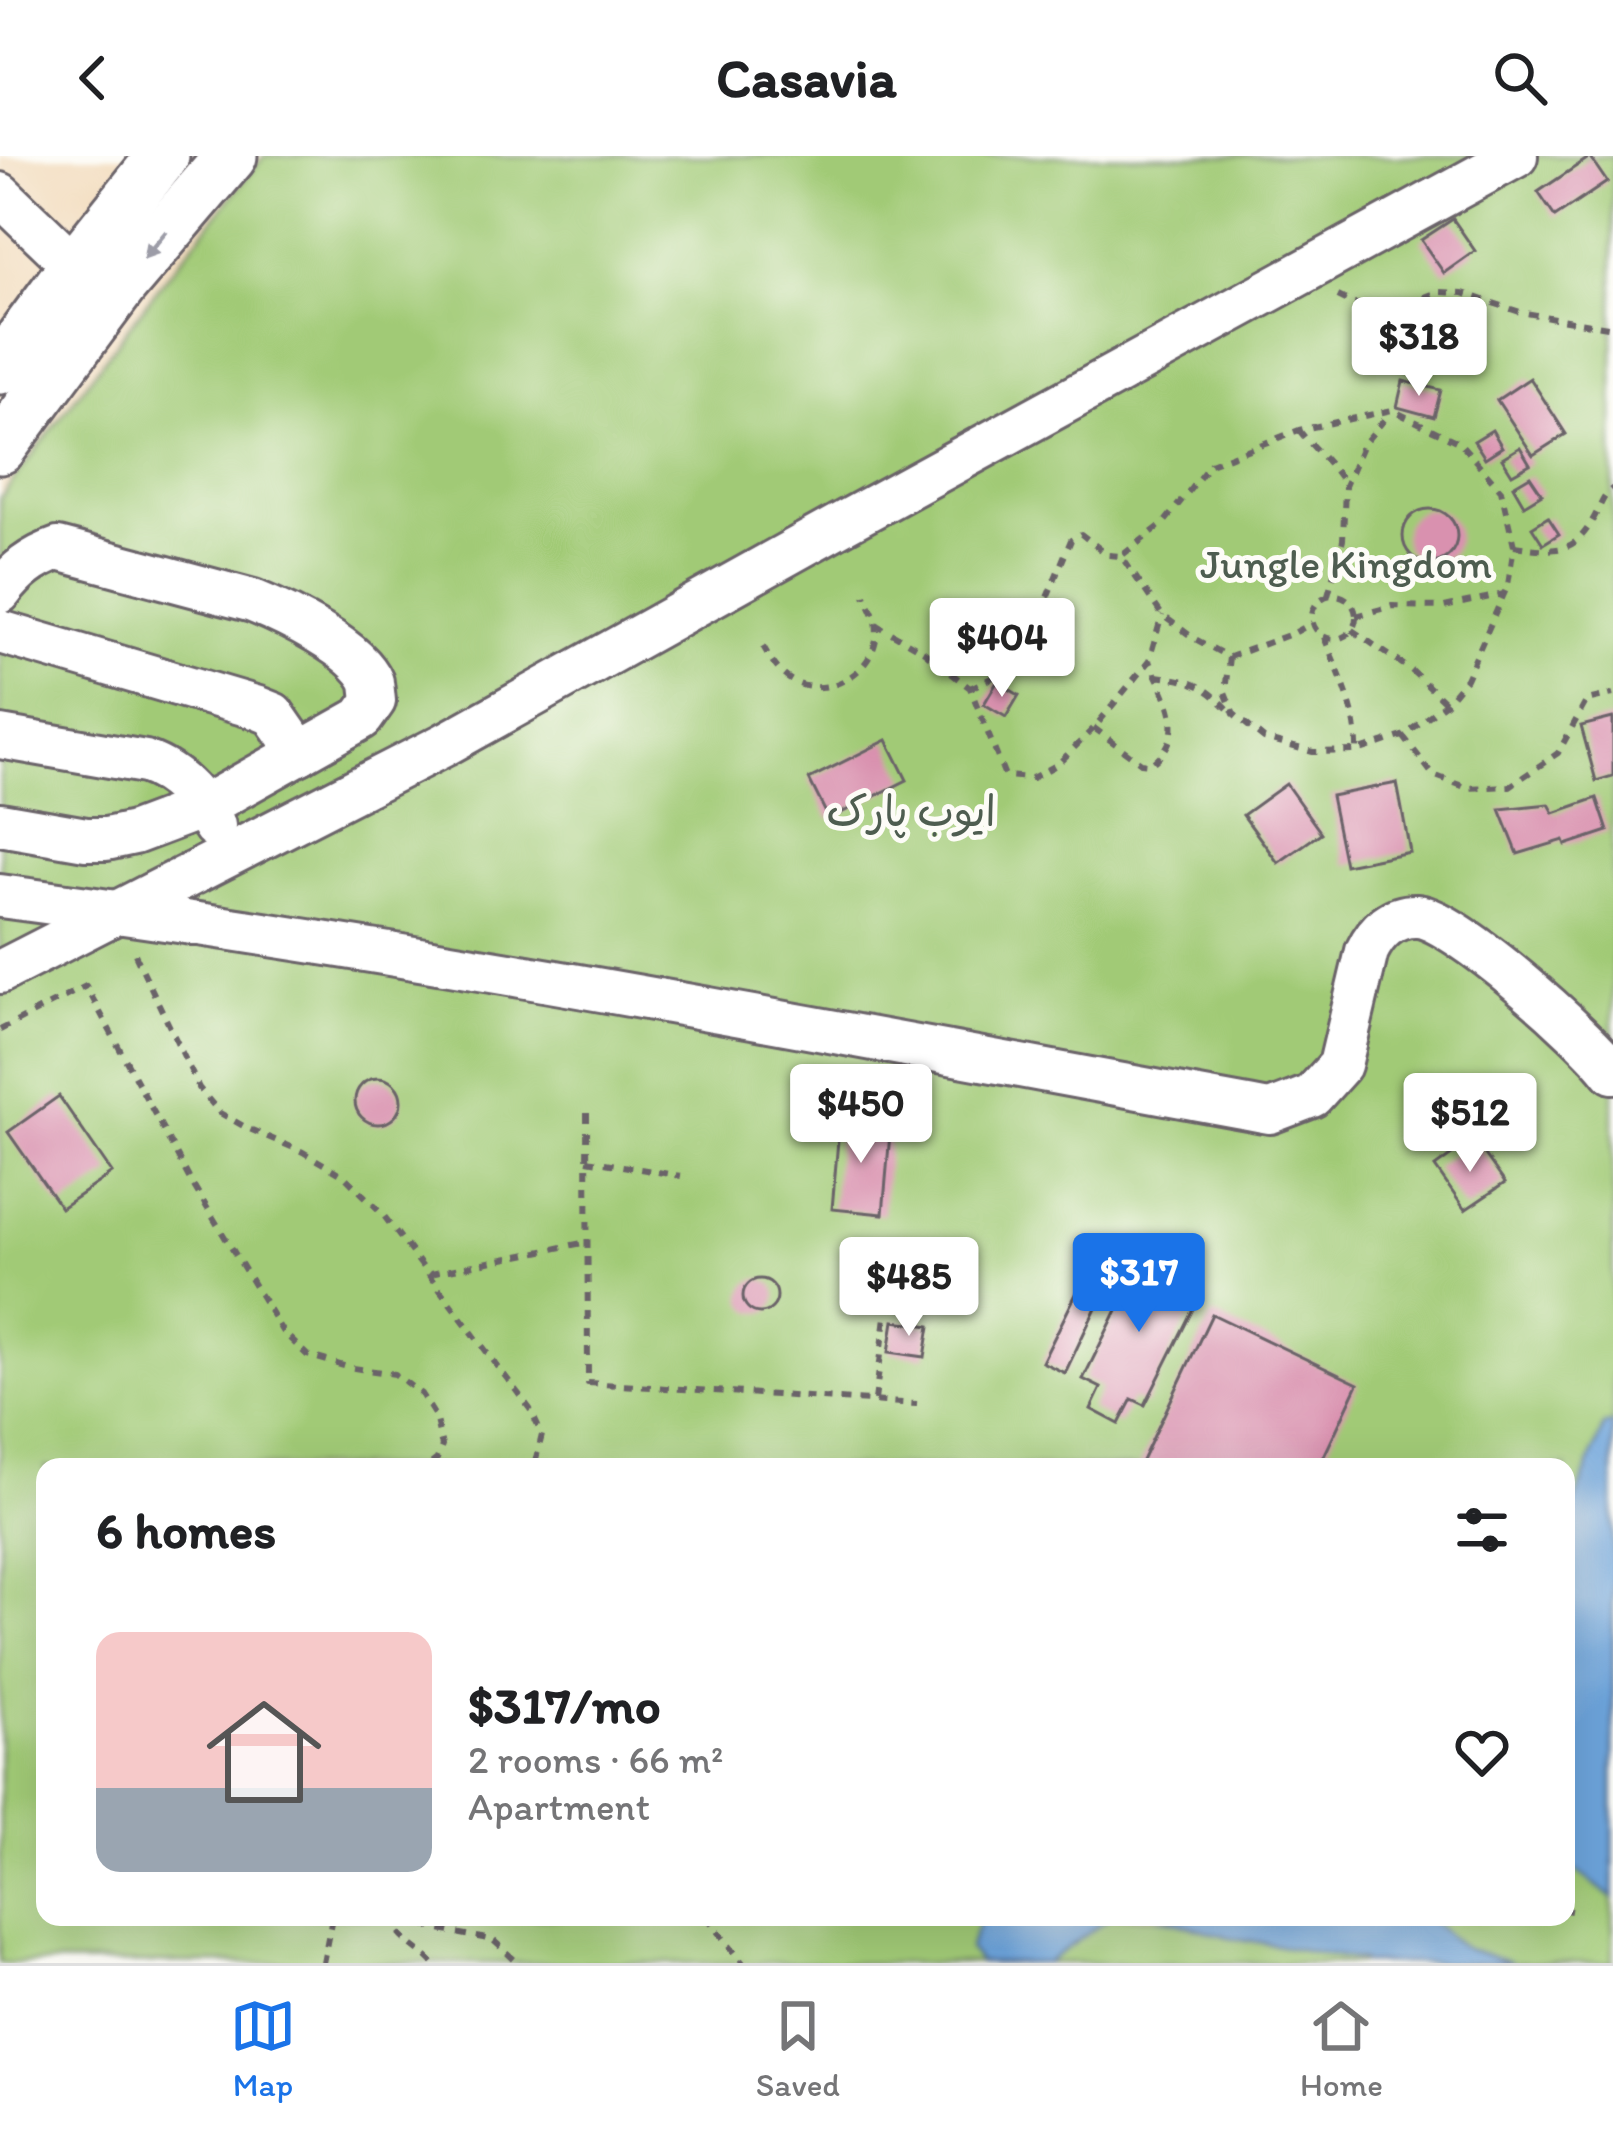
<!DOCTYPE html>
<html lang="en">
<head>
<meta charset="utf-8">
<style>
  :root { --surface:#fff; --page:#f6f6f6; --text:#202124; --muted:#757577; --line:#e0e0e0; --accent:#1a73e8 }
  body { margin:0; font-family:Itim,"Playpen Sans Arabic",sans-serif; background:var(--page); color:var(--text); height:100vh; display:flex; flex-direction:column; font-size:45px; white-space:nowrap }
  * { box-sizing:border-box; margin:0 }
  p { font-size:39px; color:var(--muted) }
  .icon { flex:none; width:66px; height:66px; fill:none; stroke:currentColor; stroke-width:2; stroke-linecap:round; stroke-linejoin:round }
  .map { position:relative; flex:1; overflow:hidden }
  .panel { position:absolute; left:36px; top:1302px; width:1539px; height:468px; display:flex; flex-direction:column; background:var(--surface); border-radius:24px; box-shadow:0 12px 48px #0002 }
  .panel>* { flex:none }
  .price { position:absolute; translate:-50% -102px; padding:0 27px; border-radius:12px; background:#fff; color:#222; font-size:39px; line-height:78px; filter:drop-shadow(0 3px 6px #0008) }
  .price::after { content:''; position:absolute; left:50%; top:72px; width:36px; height:27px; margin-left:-18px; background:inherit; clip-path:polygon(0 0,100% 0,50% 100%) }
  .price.on { background:var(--accent); color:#fff }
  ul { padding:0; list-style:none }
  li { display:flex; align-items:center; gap:36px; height:300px; padding:0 60px }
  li+li { border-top:3px solid var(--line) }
  li span { display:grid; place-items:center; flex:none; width:336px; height:240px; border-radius:24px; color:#555 }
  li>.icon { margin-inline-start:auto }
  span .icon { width:144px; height:144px; fill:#fffc; stroke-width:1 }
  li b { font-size:51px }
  h2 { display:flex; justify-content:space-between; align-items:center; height:144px; padding:0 60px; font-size:51px }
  header { display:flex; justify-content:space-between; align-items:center; height:156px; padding:0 60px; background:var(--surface); font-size:54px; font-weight:700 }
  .menu { display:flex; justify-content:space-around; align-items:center; height:168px; border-top:3px solid var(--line); background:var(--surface); font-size:33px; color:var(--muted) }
  .menu a { display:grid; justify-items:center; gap:6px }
  .menu .on { color:var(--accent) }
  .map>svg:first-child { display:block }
</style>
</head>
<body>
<header><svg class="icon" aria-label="back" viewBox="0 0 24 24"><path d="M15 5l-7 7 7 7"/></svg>Casavia<svg class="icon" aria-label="search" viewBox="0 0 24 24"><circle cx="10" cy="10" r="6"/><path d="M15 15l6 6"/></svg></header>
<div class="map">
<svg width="1613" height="1807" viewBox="0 0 1613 1807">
  <rect width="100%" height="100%" fill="#fdfcf7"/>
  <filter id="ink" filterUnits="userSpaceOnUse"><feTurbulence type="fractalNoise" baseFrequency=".00833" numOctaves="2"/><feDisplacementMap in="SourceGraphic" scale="24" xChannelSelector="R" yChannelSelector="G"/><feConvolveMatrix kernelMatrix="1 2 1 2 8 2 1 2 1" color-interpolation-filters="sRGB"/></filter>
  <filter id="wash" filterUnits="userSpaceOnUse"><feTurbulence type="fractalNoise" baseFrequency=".004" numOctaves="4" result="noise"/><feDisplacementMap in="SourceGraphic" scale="48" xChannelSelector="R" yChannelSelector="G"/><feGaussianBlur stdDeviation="2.7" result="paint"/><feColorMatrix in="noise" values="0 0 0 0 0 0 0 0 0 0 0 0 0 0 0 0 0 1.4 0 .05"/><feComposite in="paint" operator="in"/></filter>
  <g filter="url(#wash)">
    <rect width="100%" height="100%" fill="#f3ddbf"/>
    <!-- green -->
    <path fill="#a1ca76" stroke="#627658" stroke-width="3" fill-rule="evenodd" d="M264,0H1613V1807H0V342L160,129ZM45,1311H1566V1761H45Z"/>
    <!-- water -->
    <g fill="#6ca3da" stroke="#47628a" stroke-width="3">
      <path d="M1613,1268V1742L1566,1707V1362L1573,1352L1604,1269Z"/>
      <path d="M981,1761H1111L1047,1807H979L969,1792Z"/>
      <path d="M1158,1761H1425L1466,1793L1511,1807H1364L1362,1804L1229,1781Z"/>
    </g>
    <g id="blocks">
      <!-- building -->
      <g fill="#d991af">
        <path d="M1590,1L1607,26L1555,61L1538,36Z"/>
        <path d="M1453,63L1475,95L1444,117L1421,84Z"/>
        <path d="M1530,222L1566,278L1533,299L1497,244Z"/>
        <path d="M1403,225L1441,234L1434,261L1397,251Z"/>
        <path d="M1492,274L1502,291L1485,302L1474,285Z"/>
        <path d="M1520,291L1530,308L1512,318L1502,302Z"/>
        <path d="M1530,320L1542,338L1524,349L1513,330Z"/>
        <circle cx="1430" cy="380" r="27"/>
        <path d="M1548,361L1559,378L1543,388L1532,371Z"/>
        <path d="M997,526L1019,539L1006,561L984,548Z"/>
        <path d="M1613,562V620L1596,625L1581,570Z"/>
        <path d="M887,584L907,624L829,663L809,623Z"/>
        <path d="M1397,627L1410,696L1345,709L1331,640Z"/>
        <path d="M1286,628L1321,677L1278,707L1243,659Z"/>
        <path d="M1597,642L1608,675L1566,689L1564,684L1518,698L1500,653L1549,648L1554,657Z"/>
        <circle cx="378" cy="945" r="23"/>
        <path d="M59,940L112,1017L61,1052L8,976Z"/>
        <path d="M840,961L891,966L883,1058L832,1053Z"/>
        <path d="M1474,983L1505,1027L1465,1054L1435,1011Z"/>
        <path d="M1155,1099L1192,1117L1182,1137L1197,1145L1145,1249L1132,1243L1119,1268L1091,1253L1101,1232L1083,1223L1123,1142L1103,1132L1115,1108L1144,1122Z"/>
        <circle cx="760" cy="1140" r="17"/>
        <path d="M1081,1128L1102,1139L1065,1217L1042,1206Z"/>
        <path d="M1212,1158L1358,1228L1319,1311H1139Z"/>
        <path d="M894,1165L930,1170L925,1201L889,1196Z"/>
      </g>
    </g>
  </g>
  <g filter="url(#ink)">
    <use href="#blocks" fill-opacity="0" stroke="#6b6369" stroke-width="3"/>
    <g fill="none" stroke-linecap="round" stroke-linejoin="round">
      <!-- minor casing -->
      <g stroke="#6b6369" stroke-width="48">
        <g id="minor">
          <path d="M0,38L75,110"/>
          <path d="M0,436C16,415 32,402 58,393L253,445C285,458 358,492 372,526C372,527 374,544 374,545L362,562L203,651L134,677L106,683H86L0,668"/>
          <path d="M0,476L258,552L273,558L300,597"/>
          <path d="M0,581L145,606C177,617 198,641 214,670"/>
          <path d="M0,740C426,796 848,879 1270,956L1312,940L1340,909L1367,795C1377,774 1393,759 1417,760C1455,762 1589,883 1613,916"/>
          <path d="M0,816L444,589L845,366L1516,0"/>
        </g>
      </g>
      <!-- major casing -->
      <g stroke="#6b6369" stroke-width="57">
        <g id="major">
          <path d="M0,212L75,110L163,0"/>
          <path d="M0,292L122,128L231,0"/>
        </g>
      </g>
      <!-- path -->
      <g stroke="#6b6369" stroke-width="6" stroke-dasharray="9 9" stroke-linecap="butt">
        <path d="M1338,140L1354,148L1395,152L1438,136L1463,137L1520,156L1613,172"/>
        <path d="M1299,274C1314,294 1333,308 1345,330"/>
        <path d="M1514,390C1557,396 1575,400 1597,356C1602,346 1604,339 1613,332"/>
        <circle cx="1334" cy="461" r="22"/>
        <path d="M1328,439L1343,384L1345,330L1362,290L1390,257"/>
        <path d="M1356,460L1392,450L1444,451L1504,438"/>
        <path d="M876,468L924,496L970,532L1005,620L1032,622L1058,608L1094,572L1149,505L1162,459"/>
        <path d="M1352,474L1411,514L1446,547"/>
        <path d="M1324,481C1339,518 1358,555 1357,595"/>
        <path d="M763,490C771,504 779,518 794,526C833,545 884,509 876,465C874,457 868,447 865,439"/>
        <path d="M1229,501L1225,536L1234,558L1264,583L1313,596L1357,595L1403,580L1446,547L1466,523L1508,429L1514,390L1501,334L1460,287L1392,254L1299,274L1210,308L1164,367L1121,400L1162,459L1195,483L1229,501L1294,477L1312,467"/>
        <path d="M1156,520C1194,525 1204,528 1231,556"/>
        <path d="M970,532L1000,518L1023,499L1071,384L1081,378L1108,399L1121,400"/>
        <path d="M1094,572L1141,607L1151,608C1191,577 1166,542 1149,505"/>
        <path d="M1403,580L1433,619L1468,632L1510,630L1558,597L1587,544L1613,538"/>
        <path d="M135,798L199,932L220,957L247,972L303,996L344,1020L381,1056L530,1253L542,1279L534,1311"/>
        <path d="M0,874L86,830L189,1022L282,1175L307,1199L347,1211L395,1218L421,1238L435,1260L442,1290L437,1303L427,1311"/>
        <path d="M587,957L588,1227L917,1248"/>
        <path d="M587,1004L681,1020"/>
        <path d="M430,1118L587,1086"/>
        <path d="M875,1244L895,1093"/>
        <path d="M1566,1754L1571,1755"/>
        <path d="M391,1761C398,1784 418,1790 433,1807"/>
        <path d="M408,1761L435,1773L493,1784L518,1807"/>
        <path d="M707,1761L743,1807"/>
        <path d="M323,1807L332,1761"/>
      </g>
      <!-- minor -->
      <use href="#minor" stroke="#fff" stroke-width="42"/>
      <!-- major -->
      <use href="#major" stroke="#fff" stroke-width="51"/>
    </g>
    <!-- one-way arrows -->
    <defs><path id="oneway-solid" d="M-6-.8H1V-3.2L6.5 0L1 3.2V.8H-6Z" transform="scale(3)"/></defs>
    <use fill="#9c9ca7" href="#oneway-solid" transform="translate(155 89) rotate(130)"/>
  </g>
  <g text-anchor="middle" stroke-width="10" stroke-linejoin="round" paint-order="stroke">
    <!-- park labels -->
    <g font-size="42" fill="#4e5d50" stroke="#fdfcf7">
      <text x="1346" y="422">Jungle Kingdom</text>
      <text x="911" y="670">ایوب پارک</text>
    </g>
  </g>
</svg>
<b class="price" style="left:1419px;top:243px">$318</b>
<b class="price" style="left:1002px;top:544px">$404</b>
<b class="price" style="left:861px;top:1010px">$450</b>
<b class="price" style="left:1470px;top:1019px">$512</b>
<b class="price on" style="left:1139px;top:1179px">$317</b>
<b class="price" style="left:909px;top:1183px">$485</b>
<section class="panel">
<h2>6 homes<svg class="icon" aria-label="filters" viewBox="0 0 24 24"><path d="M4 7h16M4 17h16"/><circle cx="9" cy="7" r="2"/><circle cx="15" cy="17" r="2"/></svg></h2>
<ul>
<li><span style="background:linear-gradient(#f6c9c9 65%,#9aa5b1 0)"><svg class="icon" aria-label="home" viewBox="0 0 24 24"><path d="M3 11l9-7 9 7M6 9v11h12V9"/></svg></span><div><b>$317/mo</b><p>2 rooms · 66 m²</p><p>Apartment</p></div><svg class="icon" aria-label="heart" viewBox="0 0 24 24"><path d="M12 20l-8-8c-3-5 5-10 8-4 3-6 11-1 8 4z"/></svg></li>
</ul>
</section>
</div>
<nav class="menu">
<a class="on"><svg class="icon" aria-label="map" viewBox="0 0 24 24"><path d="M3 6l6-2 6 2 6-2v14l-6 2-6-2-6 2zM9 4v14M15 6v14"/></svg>Map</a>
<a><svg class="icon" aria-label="saved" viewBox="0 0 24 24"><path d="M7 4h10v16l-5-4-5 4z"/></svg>Saved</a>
<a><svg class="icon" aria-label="home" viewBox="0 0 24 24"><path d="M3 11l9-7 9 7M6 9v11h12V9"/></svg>Home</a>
</nav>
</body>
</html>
